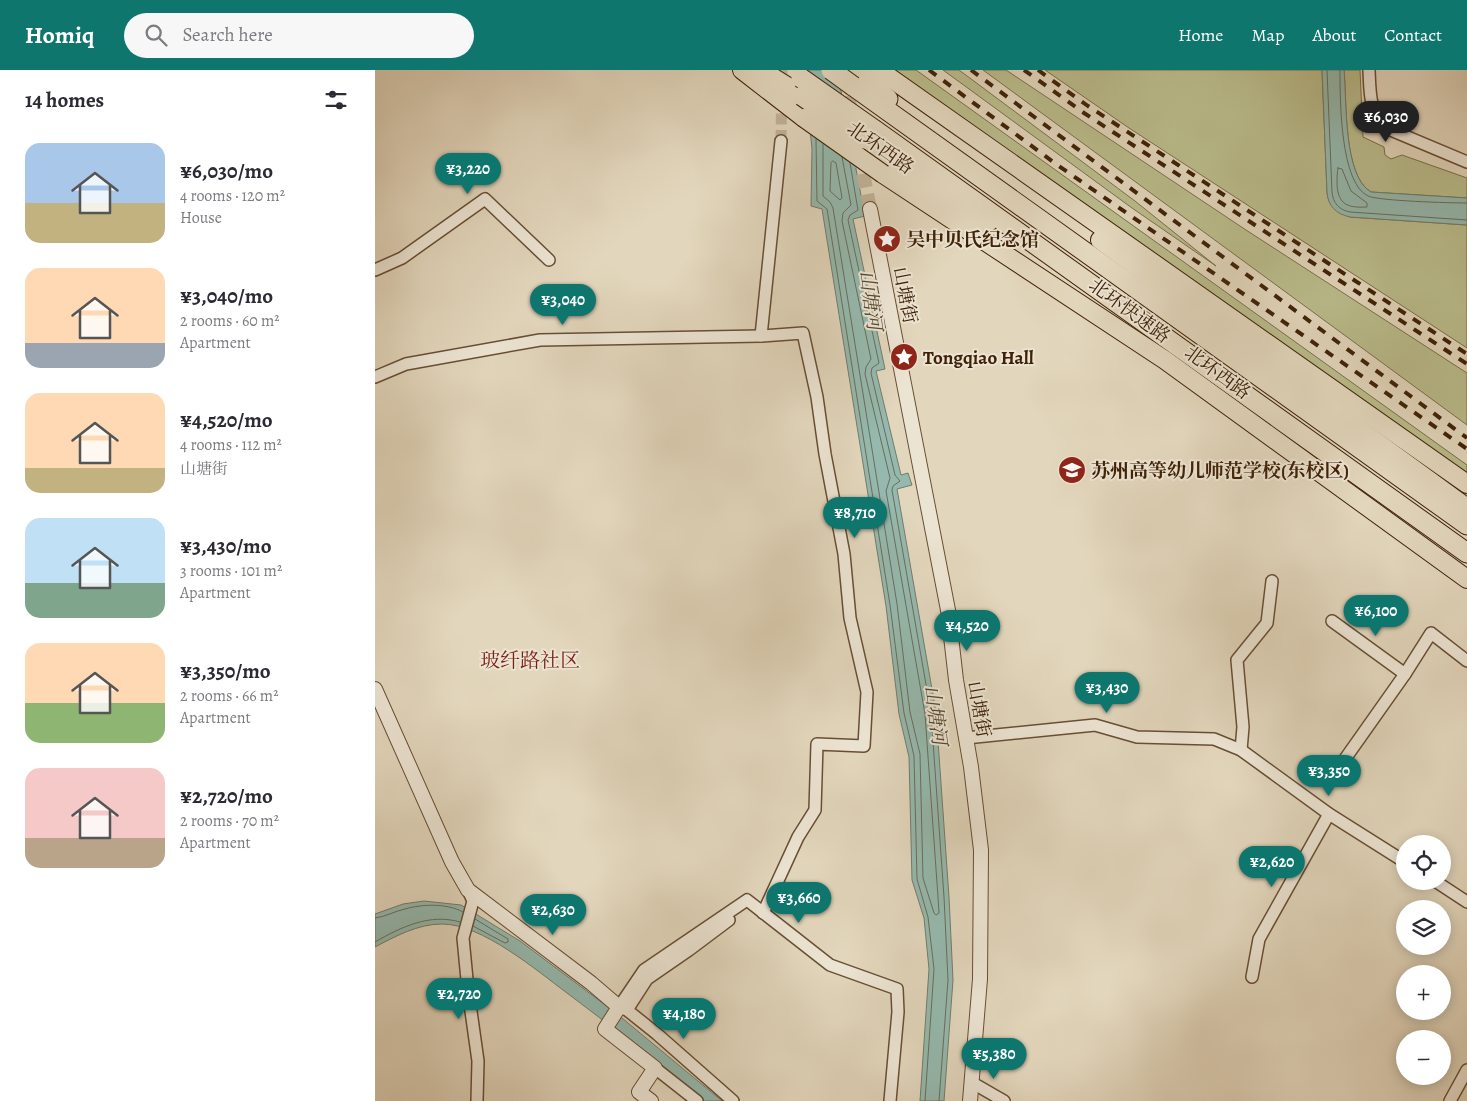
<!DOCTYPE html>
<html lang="en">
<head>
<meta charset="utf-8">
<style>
  :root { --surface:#fff; --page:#f7f7f7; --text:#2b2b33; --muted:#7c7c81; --accent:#0f766e }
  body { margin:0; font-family:Alegreya,"Noto Serif SC",serif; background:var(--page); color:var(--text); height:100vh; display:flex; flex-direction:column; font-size:19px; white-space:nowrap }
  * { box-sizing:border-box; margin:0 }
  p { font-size:16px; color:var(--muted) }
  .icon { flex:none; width:28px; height:28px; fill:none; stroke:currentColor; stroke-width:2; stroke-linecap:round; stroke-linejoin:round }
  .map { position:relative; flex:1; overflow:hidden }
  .panel { display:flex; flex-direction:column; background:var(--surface); width:375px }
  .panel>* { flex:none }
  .buttons { position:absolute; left:1021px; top:765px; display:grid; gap:10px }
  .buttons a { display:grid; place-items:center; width:55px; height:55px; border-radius:50%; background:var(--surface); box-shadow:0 2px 12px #0003; font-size:25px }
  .price { position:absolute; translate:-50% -42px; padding:0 11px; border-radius:18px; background:var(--accent); color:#fff; font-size:16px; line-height:32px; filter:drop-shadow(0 1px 2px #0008) }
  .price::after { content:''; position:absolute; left:50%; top:30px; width:15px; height:11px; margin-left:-8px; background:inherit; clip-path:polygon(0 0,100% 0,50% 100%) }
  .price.on { background:#222; color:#fff }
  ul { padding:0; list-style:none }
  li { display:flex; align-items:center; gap:15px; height:125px; padding:0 25px }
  li span { display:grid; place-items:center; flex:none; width:140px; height:100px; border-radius:15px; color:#555 }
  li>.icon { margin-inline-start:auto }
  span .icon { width:60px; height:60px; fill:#fffc; stroke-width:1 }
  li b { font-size:21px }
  h2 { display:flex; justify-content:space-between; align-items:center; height:60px; padding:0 25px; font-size:21px }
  header { display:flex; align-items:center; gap:30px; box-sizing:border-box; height:70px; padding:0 25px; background:var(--accent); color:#fff }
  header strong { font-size:24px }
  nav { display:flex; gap:28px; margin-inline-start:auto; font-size:18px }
  .search { width:350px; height:45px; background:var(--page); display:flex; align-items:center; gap:12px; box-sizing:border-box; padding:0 18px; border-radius:28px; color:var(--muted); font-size:19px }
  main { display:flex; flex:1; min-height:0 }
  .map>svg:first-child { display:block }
</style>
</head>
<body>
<header>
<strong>Homiq</strong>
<div class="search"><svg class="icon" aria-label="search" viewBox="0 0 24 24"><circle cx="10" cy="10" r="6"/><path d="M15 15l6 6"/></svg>Search here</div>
<nav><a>Home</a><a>Map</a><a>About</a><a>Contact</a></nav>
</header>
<main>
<section class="panel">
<h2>14 homes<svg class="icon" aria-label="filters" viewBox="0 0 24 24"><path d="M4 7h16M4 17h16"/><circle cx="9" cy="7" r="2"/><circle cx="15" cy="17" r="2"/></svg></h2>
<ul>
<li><span style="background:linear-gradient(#a9c7e8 60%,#c2b280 0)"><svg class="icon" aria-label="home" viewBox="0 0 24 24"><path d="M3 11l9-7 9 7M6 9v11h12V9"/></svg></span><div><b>¥6,030/mo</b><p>4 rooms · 120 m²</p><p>House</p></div></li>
<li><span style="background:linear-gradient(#ffd9b3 75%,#9aa5b1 0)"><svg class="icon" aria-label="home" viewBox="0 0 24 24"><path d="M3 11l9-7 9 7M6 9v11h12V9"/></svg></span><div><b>¥3,040/mo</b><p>2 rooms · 60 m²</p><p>Apartment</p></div></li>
<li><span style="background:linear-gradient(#ffd9b3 75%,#c2b280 0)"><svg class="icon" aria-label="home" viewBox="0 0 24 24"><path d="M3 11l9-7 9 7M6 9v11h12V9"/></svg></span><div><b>¥4,520/mo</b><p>4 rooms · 112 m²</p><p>山塘街</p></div></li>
<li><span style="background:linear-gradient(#bfe0f5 65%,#7fa58c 0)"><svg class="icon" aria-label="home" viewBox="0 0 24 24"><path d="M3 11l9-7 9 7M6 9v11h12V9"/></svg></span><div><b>¥3,430/mo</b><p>3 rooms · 101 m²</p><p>Apartment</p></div></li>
<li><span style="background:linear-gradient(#ffd9b3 60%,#8fb573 0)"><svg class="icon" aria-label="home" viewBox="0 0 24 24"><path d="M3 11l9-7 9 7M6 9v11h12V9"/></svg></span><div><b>¥3,350/mo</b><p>2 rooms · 66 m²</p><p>Apartment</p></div></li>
<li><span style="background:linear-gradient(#f6c9c9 70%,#b9a48a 0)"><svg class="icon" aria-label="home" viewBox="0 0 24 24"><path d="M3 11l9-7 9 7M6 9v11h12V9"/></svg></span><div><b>¥2,720/mo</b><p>2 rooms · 70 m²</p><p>Apartment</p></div></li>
</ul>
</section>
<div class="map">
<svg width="1092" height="1031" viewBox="0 0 1092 1031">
  <rect width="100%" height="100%" fill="#e2d6bc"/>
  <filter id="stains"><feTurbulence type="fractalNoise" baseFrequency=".004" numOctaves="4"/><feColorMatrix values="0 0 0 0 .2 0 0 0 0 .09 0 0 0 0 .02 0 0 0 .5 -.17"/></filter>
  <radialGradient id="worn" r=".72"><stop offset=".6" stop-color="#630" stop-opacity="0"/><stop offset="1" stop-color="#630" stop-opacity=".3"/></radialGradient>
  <!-- green -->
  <g fill="#babc8c" stroke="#7c6e4a">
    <path d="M513,0H541L1092,395V408Z"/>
    <path d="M568,0H584L760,131L841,196L757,138Z"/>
    <path d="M608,0H631L871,160L1092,303V355Z"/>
    <path d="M670,0H947L952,122C953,136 962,143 975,147L1092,155V278L754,58Z"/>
    <path d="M969,0H985L988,67L1009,77L1010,85L1016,89L1027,85L1092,108V128L996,122C968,106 972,31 969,0Z"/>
  </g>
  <!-- water -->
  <g fill="#95b9ae" stroke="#737c6b">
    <path d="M429,0H462L490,146L478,149L510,299L501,301L526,405L533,403L537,415L522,419L561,642L574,827L578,910L569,1031H545L554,899L549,848L537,810L534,687L524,644L511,536L447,139L436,136L437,79Z"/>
    <path d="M947,0H969C972,31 968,106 996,122L1092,128V155L975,147C961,144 953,136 952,122Z"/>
    <path d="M49,831L86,835L145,871L241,943L347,1031H329C284,994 239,958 192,923C161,900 107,854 67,854C43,854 21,866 0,877V844L28,834Z"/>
  </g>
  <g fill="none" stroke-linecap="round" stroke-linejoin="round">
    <!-- shore -->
    <g stroke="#6a6d5a" stroke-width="1">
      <path d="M952,0L957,122C958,133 964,140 975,142L1092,150"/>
      <path d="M965,0C965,29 965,113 993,126C1004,131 1076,133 1092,133"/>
      <path d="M441,69L442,131L452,139L515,535L529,643L539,686L542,809L553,847L559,899L550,1031"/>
      <path d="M448,74V126L455,132L458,138L522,534L535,642L545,684L548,808L559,843L561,845L564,843L563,827L550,644L511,421L515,408L490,304L491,297L496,289L467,151L468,143L476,135L467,87"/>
      <path d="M458,91L461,93L467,128L465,130L455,121L456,93Z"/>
      <path d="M475,93L483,140L475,145L473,150L504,293L497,298L496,303L520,405L525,411L518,416L517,420L556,643L569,827L573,910L564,1031"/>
      <path d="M963,98L967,99L976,121L992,133V137C973,138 963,135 962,114C962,109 962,103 963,98Z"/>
      <path d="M0,848C10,847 20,841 30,839C47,834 72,833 88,842"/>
      <path d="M98,856L130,873L133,872V869L100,849"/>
      <path d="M0,872C26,857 55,843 85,852"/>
    </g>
    <!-- minor-tunnel -->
    <path stroke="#c1b298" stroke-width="11" stroke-dasharray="11 5.5" stroke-linecap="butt" d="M406,71L407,0"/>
    <!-- tertiary-tunnel -->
    <g stroke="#c1b298" stroke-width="14" stroke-dasharray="14 7" stroke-linecap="butt">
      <path d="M469,5L477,48"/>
      <path d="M484,83L495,139"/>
    </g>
    <!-- minor casing -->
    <g stroke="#684e34" stroke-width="14">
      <g id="minor">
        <path d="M994,0C995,22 994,42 1011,58L1092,92"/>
        <path d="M0,200L27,188L110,129L174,190"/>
        <path d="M0,307L31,294L165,270L386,266"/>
        <path d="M957,551L1030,604"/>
        <path d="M591,668L720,655L762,667L839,669L866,680L954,744L1030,792"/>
        <path d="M866,680L868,657L862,590L892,553L897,511"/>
        <path d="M965,696L1030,604L1056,563L1092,591"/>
        <path d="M1060,811L1092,832"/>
        <path d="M93,820L98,831L88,868L93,920L103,991L102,1031"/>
        <path d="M388,843L423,767L440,740L442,674L489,676L492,622L475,548L469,484L450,384L442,327L428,263L386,266L406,71"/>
        <path d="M877,907L884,869L954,744"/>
        <path d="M252,940L272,909L314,880L354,850"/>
        <path d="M280,998L322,1031"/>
        <path d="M596,1012L629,1031"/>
        <path d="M358,1031L282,964L252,940L244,937L269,900L372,830L455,895L522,919L523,942L515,1031"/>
        <path d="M1075,1031L1092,1000"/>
      </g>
    </g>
    <!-- tertiary casing -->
    <g stroke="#684e34" stroke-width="16">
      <g id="tertiary">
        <path d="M495,139L573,540L581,610L596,697L606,780L605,909L595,1031"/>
        <path d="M0,619L77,792L93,820L216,913L244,937L230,959L280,998L264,1022L276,1031"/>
      </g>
    </g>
    <!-- primary casing -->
    <g stroke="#3f2107" stroke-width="20">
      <g id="primary">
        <path d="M367,0L429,48"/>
        <path d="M504,0L1092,414"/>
        <path d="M508,104L790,290L1092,509"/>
        <path d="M725,170L1092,438"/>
      </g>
    </g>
    <!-- trunk casing -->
    <g stroke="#3f2107" stroke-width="21">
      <g id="trunk">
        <path d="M385,0L427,26"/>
        <path d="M481,0L513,29"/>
        <path d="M478,16L1092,455"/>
        <path d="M500,60L1092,483"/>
        <path d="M489,69L585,137L613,152"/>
      </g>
    </g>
    <!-- minor -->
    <use href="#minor" stroke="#ece4d3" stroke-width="11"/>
    <!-- tertiary -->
    <use href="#tertiary" stroke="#ece4d3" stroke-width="14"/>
    <!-- primary -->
    <use href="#primary" stroke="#e2d6bc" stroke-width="18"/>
    <!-- trunk -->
    <use href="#trunk" stroke="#e2d6bc" stroke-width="19"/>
    <!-- rail -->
    <g stroke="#3f2107" stroke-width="4" stroke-dasharray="9 9" stroke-linecap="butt">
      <path d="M554,0L681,94L1092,379"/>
      <path d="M596,0L1092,368"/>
      <path d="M649,0L709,43L1092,294"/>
      <path d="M663,0L713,36L1092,284"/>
    </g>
    <!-- primary-bridge casing -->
    <g stroke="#3f2107" stroke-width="20" stroke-linecap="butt">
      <path id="primary-bridge" d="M429,48L508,104"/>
    </g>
    <!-- trunk-bridge casing -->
    <g stroke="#3f2107" stroke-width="21" stroke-linecap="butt">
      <g id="trunk-bridge">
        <path d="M456,0L478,16"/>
        <path d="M426,8L500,60"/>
        <path d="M427,26L489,69"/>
      </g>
    </g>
    <!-- primary-bridge -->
    <use href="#primary-bridge" stroke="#e2d6bc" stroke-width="18"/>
    <!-- trunk-bridge -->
    <use href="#trunk-bridge" stroke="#e2d6bc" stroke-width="19"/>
  </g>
  <!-- icons -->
  <defs>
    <g id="sight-disc" transform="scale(1.4375)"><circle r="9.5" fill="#8f2418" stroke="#ece4d3"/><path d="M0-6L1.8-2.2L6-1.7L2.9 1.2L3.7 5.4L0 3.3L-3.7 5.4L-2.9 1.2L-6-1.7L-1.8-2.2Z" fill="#fff"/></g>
    <g id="university-disc" transform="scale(1.4375)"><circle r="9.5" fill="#8f2418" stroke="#ece4d3"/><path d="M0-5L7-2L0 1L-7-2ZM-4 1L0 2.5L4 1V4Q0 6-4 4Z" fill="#fff"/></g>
  </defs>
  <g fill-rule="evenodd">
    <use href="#sight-disc" x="512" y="169"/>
    <use href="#sight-disc" x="529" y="287"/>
    <use href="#university-disc" x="697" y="400"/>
  </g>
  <g text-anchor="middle" stroke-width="4" stroke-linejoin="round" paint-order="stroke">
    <!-- street labels -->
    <g font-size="19" fill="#3f2107" stroke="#ece4d3">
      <text transform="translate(506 77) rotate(35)" y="7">北环西路</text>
      <text transform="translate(531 225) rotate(79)" y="7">山塘街</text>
      <text transform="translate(755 240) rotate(36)" y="7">北环快速路</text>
      <text transform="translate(843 302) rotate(36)" y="7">北环西路</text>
      <text transform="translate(605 639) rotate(80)" y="7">山塘街</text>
    </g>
    <!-- poi labels -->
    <g font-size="19" font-weight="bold" fill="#3f2107" stroke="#ece4d3" text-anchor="start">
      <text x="531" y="176">吴中贝氏纪念馆</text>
      <text x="548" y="294">Tongqiao Hall</text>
      <text x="716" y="407">苏州高等幼儿师范学校(东校区)</text>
    </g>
    <!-- water labels -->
    <g font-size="20" font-style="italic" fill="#544731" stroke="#ece4d3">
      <text transform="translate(496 230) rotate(82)" y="7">山塘河</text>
      <text transform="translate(561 645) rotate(82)" y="7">山塘河</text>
    </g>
    <!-- neighbourhood labels -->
    <g font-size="20" fill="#7a1f14" stroke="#ece4d3">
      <text x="155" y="597">玻纤路社区</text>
    </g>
  </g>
  <rect width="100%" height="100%" filter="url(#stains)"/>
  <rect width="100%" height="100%" fill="url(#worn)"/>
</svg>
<div class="buttons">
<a><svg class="icon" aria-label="locate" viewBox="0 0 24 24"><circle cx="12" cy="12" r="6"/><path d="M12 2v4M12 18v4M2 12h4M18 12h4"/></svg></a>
<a><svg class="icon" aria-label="layers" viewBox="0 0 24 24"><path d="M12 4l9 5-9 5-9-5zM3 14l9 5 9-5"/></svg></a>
<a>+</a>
<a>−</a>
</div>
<b class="price on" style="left:1011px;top:73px">¥6,030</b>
<b class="price" style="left:93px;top:125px">¥3,220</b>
<b class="price" style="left:188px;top:256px">¥3,040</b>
<b class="price" style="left:480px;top:469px">¥8,710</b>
<b class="price" style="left:1001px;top:567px">¥6,100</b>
<b class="price" style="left:592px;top:582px">¥4,520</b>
<b class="price" style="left:732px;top:644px">¥3,430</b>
<b class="price" style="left:954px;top:727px">¥3,350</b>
<b class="price" style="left:897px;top:818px">¥2,620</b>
<b class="price" style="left:424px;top:854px">¥3,660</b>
<b class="price" style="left:178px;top:866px">¥2,630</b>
<b class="price" style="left:84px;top:950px">¥2,720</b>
<b class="price" style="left:309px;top:970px">¥4,180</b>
<b class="price" style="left:619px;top:1010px">¥5,380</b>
</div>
</main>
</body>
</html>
